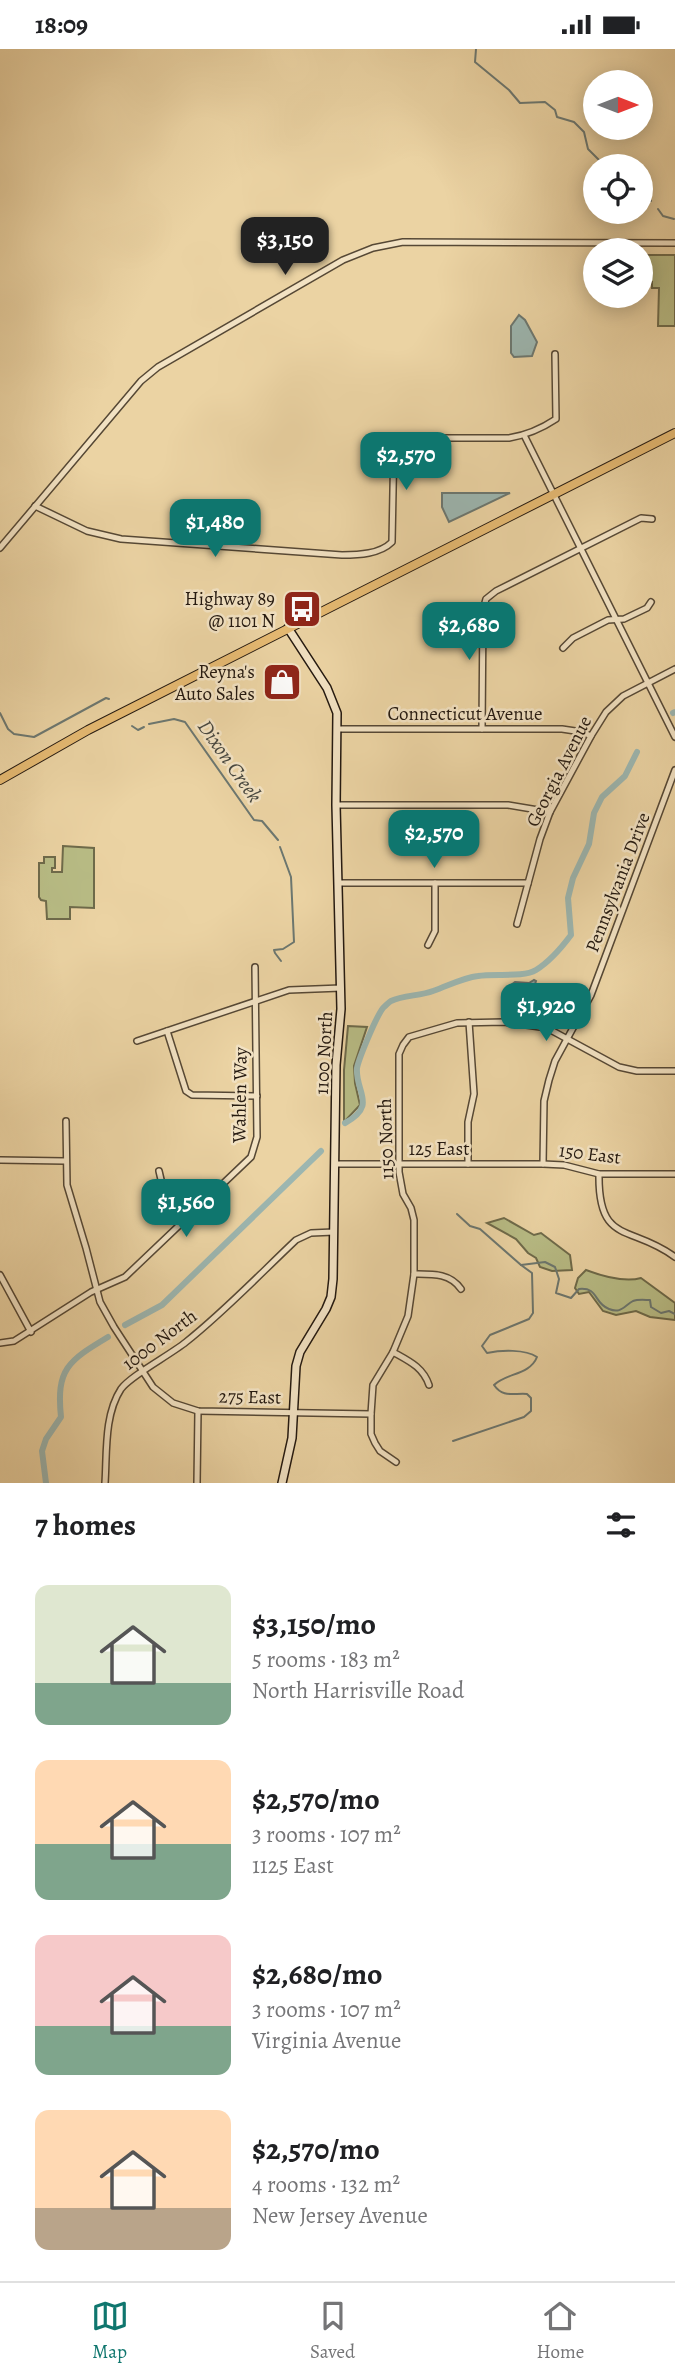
<!DOCTYPE html>
<html lang="en">
<head>
<meta charset="utf-8">
<style>
  :root { --surface:#fff; --page:#f6f6f6; --text:#202124; --muted:#757577; --line:#e0e0e0; --accent:#0f766e }
  body { margin:0; font-family:Alegreya,serif; background:var(--page); color:var(--text); height:100vh; display:flex; flex-direction:column; font-size:26px; white-space:nowrap }
  * { box-sizing:border-box; margin:0 }
  p { font-size:23px; color:var(--muted) }
  .icon { flex:none; width:38px; height:38px; fill:none; stroke:currentColor; stroke-width:2; stroke-linecap:round; stroke-linejoin:round }
  .map { position:relative; height:1434px; overflow:hidden }
  .details { display:flex; flex-direction:column; background:var(--surface); flex:1 }
  .details>* { flex:none }
  .needle { width:46px; rotate:90deg }
  .controls { position:absolute; left:583px; top:21px; display:grid; gap:14px }
  .controls a { display:grid; place-items:center; width:70px; height:70px; border-radius:50%; background:var(--surface); box-shadow:0 4px 18px #0003; font-size:35px }
  .price { position:absolute; translate:-50% -60px; padding:0 16px; border-radius:14px; background:var(--accent); color:#fff; font-size:23px; line-height:46px; filter:drop-shadow(0 2px 4px #0008) }
  .price::after { content:''; position:absolute; left:50%; top:42px; width:21px; height:16px; margin-left:-10px; background:inherit; clip-path:polygon(0 0,100% 0,50% 100%) }
  .price.active { background:#222; color:#fff }
  ul { padding:0; list-style:none }
  li { display:flex; align-items:center; gap:21px; height:175px; padding:0 35px }
  li span { display:grid; place-items:center; flex:none; width:196px; height:140px; border-radius:14px; color:#555 }
  li>.icon { margin-inline-start:auto }
  span .icon { width:84px; height:84px; fill:#fffc; stroke-width:1 }
  li b { font-size:30px }
  h2 { display:flex; justify-content:space-between; align-items:center; height:84px; padding:0 35px; font-size:30px }
  .status { display:flex; justify-content:space-between; align-items:center; height:49px; padding:0 35px; background:var(--surface); direction:ltr }
  .status svg { height:19px; fill:currentColor }
  .dock { display:flex; justify-content:space-around; align-items:center; height:98px; border-top:2px solid var(--line); background:var(--surface); font-size:19px; color:var(--muted) }
  .dock a { display:grid; justify-items:center; gap:4px }
  .dock .active { color:var(--accent) }
  .map>svg:first-child { display:block }
</style>
</head>
<body>
<div class="status"><b>18:09</b><svg viewBox="0 0 49 12"><path d="M0 12V9h3v3zM5 12V6h3v6zM10 12V3h3v9zM15 12V0h3v12zM26 1h20v11H26zM47 4h2v5h-2z"/></svg></div>
<div class="map">
<svg width="675" height="1434" viewBox="0 0 675 1434">
  <rect width="100%" height="100%" fill="#ebd3a3"/>
  <filter id="stains"><feTurbulence type="fractalNoise" baseFrequency=".00286" numOctaves="4"/><feColorMatrix values="0 0 0 0 .2 0 0 0 0 .09 0 0 0 0 .02 0 0 0 .5 -.17"/></filter>
  <radialGradient id="worn" r=".72"><stop offset=".6" stop-color="#630" stop-opacity="0"/><stop offset="1" stop-color="#630" stop-opacity=".3"/></radialGradient>
  <!-- green -->
  <g fill="#b8bc85" stroke="#6e6a4a" stroke-width="2">
    <path d="M641,206H675V277H658L659,239H652V233H641Z"/>
    <path d="M63,797L94,799V859L70,858V870H47L46,852L41,851L39,848V814H44V808H55V819H52V823H62Z"/>
    <path d="M348,977L367,978L354,1017L355,1034L360,1056L344,1073V1021Z"/>
    <path d="M504,1169L534,1186L541,1184L570,1206L572,1221L552,1222L540,1218L536,1209L528,1204L516,1190L487,1174Z"/>
    <path d="M586,1221C602,1227 624,1234 641,1229L675,1254V1271L650,1268L636,1262L616,1266L603,1262L589,1243L579,1245L575,1239L578,1229Z"/>
  </g>
  <!-- water -->
  <g fill="#9cb6b0" stroke="#6c7770" stroke-width="2">
    <path d="M519,266L525,271L537,293L532,307L514,308L511,304V277Z"/>
    <path d="M442,444H510L449,473L442,458Z"/>
    <path d="M534,931L536,932L526,963H511V936L515,933L529,934Z"/>
  </g>
  <g fill="none" stroke-linecap="round" stroke-linejoin="round">
    <!-- stream -->
    <g stroke="#6c7770" stroke-width="2">
      <path d="M476,0L475,13L509,41L520,54L545,53L555,61L557,68L574,73L584,83L588,100L599,111L614,117"/>
      <path d="M640,139L651,152"/>
      <path d="M658,160L663,167L674,170"/>
      <path d="M0,664L8,680L14,685L34,688L106,649L109,650"/>
      <path d="M149,675L174,670L185,673L254,771L262,772L278,791"/>
      <path d="M132,677L138,681L144,678"/>
      <path d="M280,798L291,828L294,893L283,900L274,901L275,904L281,912"/>
      <path d="M457,1165L470,1177L480,1180L521,1216L545,1213L555,1218L559,1230L556,1244L571,1249L579,1240C599,1238 593,1254 609,1260C621,1265 624,1257 633,1252C638,1250 645,1251 650,1251L651,1258L661,1264L669,1262L675,1265"/>
      <path d="M453,1392L524,1368L531,1362V1349L527,1345C513,1344 503,1349 494,1336C506,1324 530,1326 537,1308C525,1300 501,1301 487,1304L482,1297L490,1286L529,1270L533,1264L532,1224L521,1216"/>
    </g>
    <!-- canal -->
    <g stroke="#9cb6b0" stroke-width="6">
      <path d="M673,664L675,663"/>
      <path d="M345,1074C378,1056 355,1043 357,1019C359,1009 376,968 383,959C385,957 388,954 391,952C403,946 420,947 433,942C448,937 462,929 478,927C494,924 523,929 536,921C549,913 562,898 571,886L568,849L573,829L589,795L594,764L602,748L625,727L637,703"/>
      <path d="M125,1276L162,1256L321,1102"/>
      <path d="M46,1434L42,1402L46,1390L61,1368C56,1320 68,1312 108,1288"/>
    </g>
    <!-- street casing -->
    <g stroke="#564835" stroke-width="8">
      <g id="street">
        <path d="M524,386L675,688"/>
        <path d="M35,457L87,482L121,490L342,506C359,506 380,505 392,493L394,391L402,389H509C527,386 541,380 556,370L555,305"/>
        <path d="M0,499L141,332L158,318L343,211L373,199L403,193L675,194"/>
        <path d="M563,599L573,589L608,571L624,570L647,559L651,553"/>
        <path d="M338,680H562L582,683L591,687"/>
        <path d="M482,680L483,561L486,550L496,542L641,469L652,470"/>
        <path d="M336,756H508L550,763"/>
        <path d="M339,834H528"/>
        <path d="M517,875L540,790L550,763L591,687L606,663L623,647L675,620"/>
        <path d="M428,896L435,882V834"/>
        <path d="M167,982L186,1042L192,1046L257,1047"/>
        <path d="M137,992L289,941L341,939"/>
        <path d="M66,1072L67,1136L86,1199L100,1253L114,1278L153,1338L173,1354L198,1362L371,1365"/>
        <path d="M0,1111L65,1112"/>
        <path d="M335,1115H543L564,1116L599,1125H675"/>
        <path d="M468,1115V1073L474,1045L469,973"/>
        <path d="M543,1115L544,1052L549,1031L555,1012L591,946L675,721"/>
        <path d="M159,1122L166,1152L183,1175"/>
        <path d="M599,1125C598,1197 631,1175 675,1208"/>
        <path d="M414,1225C433,1225 450,1224 461,1240"/>
        <path d="M0,1226L31,1283"/>
        <path d="M0,1294L14,1292L91,1243L125,1228L251,1108L257,1088L255,918"/>
        <path d="M393,1303C409,1312 423,1318 429,1336"/>
        <path d="M396,1413L380,1402L375,1394L371,1385V1365L373,1336L393,1303L408,1267L414,1225V1171L411,1159L403,1145L399,1123V1005L403,996L409,988L457,974L504,973L547,979L619,1018L637,1022H675"/>
        <path d="M105,1434C107,1404 104,1366 121,1340C130,1327 170,1306 186,1293C225,1262 260,1225 296,1191L311,1184L334,1183"/>
        <path d="M197,1434L198,1362"/>
      </g>
    </g>
    <!-- secondary casing -->
    <g stroke="#241910" stroke-width="10">
      <path id="secondary" d="M282,1434L292,1389L296,1317L300,1303L326,1260L331,1248L333,1230L336,1016L341,960L336,756L337,664L327,639L288,579"/>
    </g>
    <!-- primary casing -->
    <g stroke="#241910" stroke-width="10">
      <path id="primary" d="M0,731L88,681L675,384"/>
    </g>
    <!-- street -->
    <use href="#street" stroke="#f2e2c3" stroke-width="5"/>
    <!-- secondary -->
    <use href="#secondary" stroke="#f2e2c3" stroke-width="7"/>
    <!-- primary -->
    <use href="#primary" stroke="#e6ba72" stroke-width="8"/>
  </g>
  <!-- icons -->
  <defs>
    <g id="bus-square" transform="scale(2.0125)"><rect x="-9" y="-9" width="18" height="18" rx="4" fill="#8f2418" stroke="#f2e2c3"/><path d="M-5-6H5V4H4V6H2V4H-2V6H-4V4H-5ZM-3.5-4V0h7V-4ZM-3.5 1.2v1.5H-2V1.2ZM2 1.2v1.5H3.5V1.2Z" fill="#fff"/></g>
    <g id="shop-square" transform="scale(2.0125)"><rect x="-9" y="-9" width="18" height="18" rx="4" fill="#8f2418" stroke="#f2e2c3"/><path d="M-5-2.5h2.3a2.7 3.5 0 0 1 5.4 0H5L5.5 6h-11ZM-1.5-2.5h3a1.5 2.3 0 0 0-3 0Z" fill="#fff"/></g>
  </defs>
  <g fill-rule="evenodd">
    <use href="#bus-square" x="302" y="560"/>
    <use href="#shop-square" x="282" y="633"/>
  </g>
  <g text-anchor="middle" stroke-width="5" stroke-linejoin="round" paint-order="stroke">
    <!-- poi labels -->
    <g font-size="19" fill="#241910" stroke="#f2e2c3" text-anchor="end">
      <text x="275" y="556">Highway 89<tspan x="275" dy="22">@ 1101 N</tspan></text>
      <text x="255" y="629">Reyna's<tspan x="255" dy="22">Auto Sales</tspan></text>
    </g>
    <!-- street labels -->
    <g font-size="19" fill="#241910" stroke="#f2e2c3">
      <text x="465" y="671">Connecticut Avenue</text>
      <text transform="translate(558 722) rotate(-63)" y="7">Georgia Avenue</text>
      <text transform="translate(617 833) rotate(-69)" y="7">Pennsylvania Drive</text>
      <text transform="translate(323 1004) rotate(-87)" y="7">1100 North</text>
      <text transform="translate(239 1046) rotate(-89)" y="7">Wahlen Way</text>
      <text transform="translate(385 1090) rotate(-92)" y="7">1150 North</text>
      <text x="439" y="1106">125 East</text>
      <text transform="translate(590 1104) rotate(7)" y="7">150 East</text>
      <text transform="translate(159 1290) rotate(-37)" y="7">1000 North</text>
      <text transform="translate(250 1347) rotate(1)" y="7">275 East</text>
    </g>
    <!-- water labels -->
    <g font-size="21" font-style="italic" fill="#484840" stroke="#f2e2c3">
      <text transform="translate(230 712) rotate(55)" y="7">Dixon Creek</text>
    </g>
  </g>
  <rect width="100%" height="100%" filter="url(#stains)"/>
  <rect width="100%" height="100%" fill="url(#worn)"/>
</svg>
<div class="controls">
<a><svg class="needle" viewBox="-14 -14 28 28"><path d="M0-13l5 13h-10z" fill="#e53935"/><path d="M0 13l5-13h-10z" fill="#757577"/></svg></a>
<a><svg class="icon" aria-label="locate" viewBox="0 0 24 24"><circle cx="12" cy="12" r="6"/><path d="M12 2v4M12 18v4M2 12h4M18 12h4"/></svg></a>
<a><svg class="icon" aria-label="layers" viewBox="0 0 24 24"><path d="M12 4l9 5-9 5-9-5zM3 14l9 5 9-5"/></svg></a>
</div>
<b class="price active" style="left:285px;top:228px">$3,150</b>
<b class="price" style="left:406px;top:443px">$2,570</b>
<b class="price" style="left:215px;top:510px">$1,480</b>
<b class="price" style="left:469px;top:613px">$2,680</b>
<b class="price" style="left:434px;top:821px">$2,570</b>
<b class="price" style="left:546px;top:994px">$1,920</b>
<b class="price" style="left:186px;top:1190px">$1,560</b>
</div>
<section class="details">
<h2>7 homes<svg class="icon" aria-label="filters" viewBox="0 0 24 24"><path d="M4 7h16M4 17h16"/><circle cx="9" cy="7" r="2"/><circle cx="15" cy="17" r="2"/></svg></h2>
<ul>
<li><span style="background:linear-gradient(#dfe7d0 70%,#7fa58c 0)"><svg class="icon" aria-label="home" viewBox="0 0 24 24"><path d="M3 11l9-7 9 7M6 9v11h12V9"/></svg></span><div><b>$3,150/mo</b><p>5 rooms · 183 m²</p><p>North Harrisville Road</p></div></li>
<li><span style="background:linear-gradient(#ffd9b3 60%,#7fa58c 0)"><svg class="icon" aria-label="home" viewBox="0 0 24 24"><path d="M3 11l9-7 9 7M6 9v11h12V9"/></svg></span><div><b>$2,570/mo</b><p>3 rooms · 107 m²</p><p>1125 East</p></div></li>
<li><span style="background:linear-gradient(#f6c9c9 65%,#7fa58c 0)"><svg class="icon" aria-label="home" viewBox="0 0 24 24"><path d="M3 11l9-7 9 7M6 9v11h12V9"/></svg></span><div><b>$2,680/mo</b><p>3 rooms · 107 m²</p><p>Virginia Avenue</p></div></li>
<li><span style="background:linear-gradient(#ffd9b3 70%,#b9a48a 0)"><svg class="icon" aria-label="home" viewBox="0 0 24 24"><path d="M3 11l9-7 9 7M6 9v11h12V9"/></svg></span><div><b>$2,570/mo</b><p>4 rooms · 132 m²</p><p>New Jersey Avenue</p></div></li>
</ul>
</section>
<nav class="dock">
<a class="active"><svg class="icon" aria-label="map" viewBox="0 0 24 24"><path d="M3 6l6-2 6 2 6-2v14l-6 2-6-2-6 2zM9 4v14M15 6v14"/></svg>Map</a>
<a><svg class="icon" aria-label="saved" viewBox="0 0 24 24"><path d="M7 4h10v16l-5-4-5 4z"/></svg>Saved</a>
<a><svg class="icon" aria-label="home" viewBox="0 0 24 24"><path d="M3 11l9-7 9 7M6 9v11h12V9"/></svg>Home</a>
</nav>
</body>
</html>
